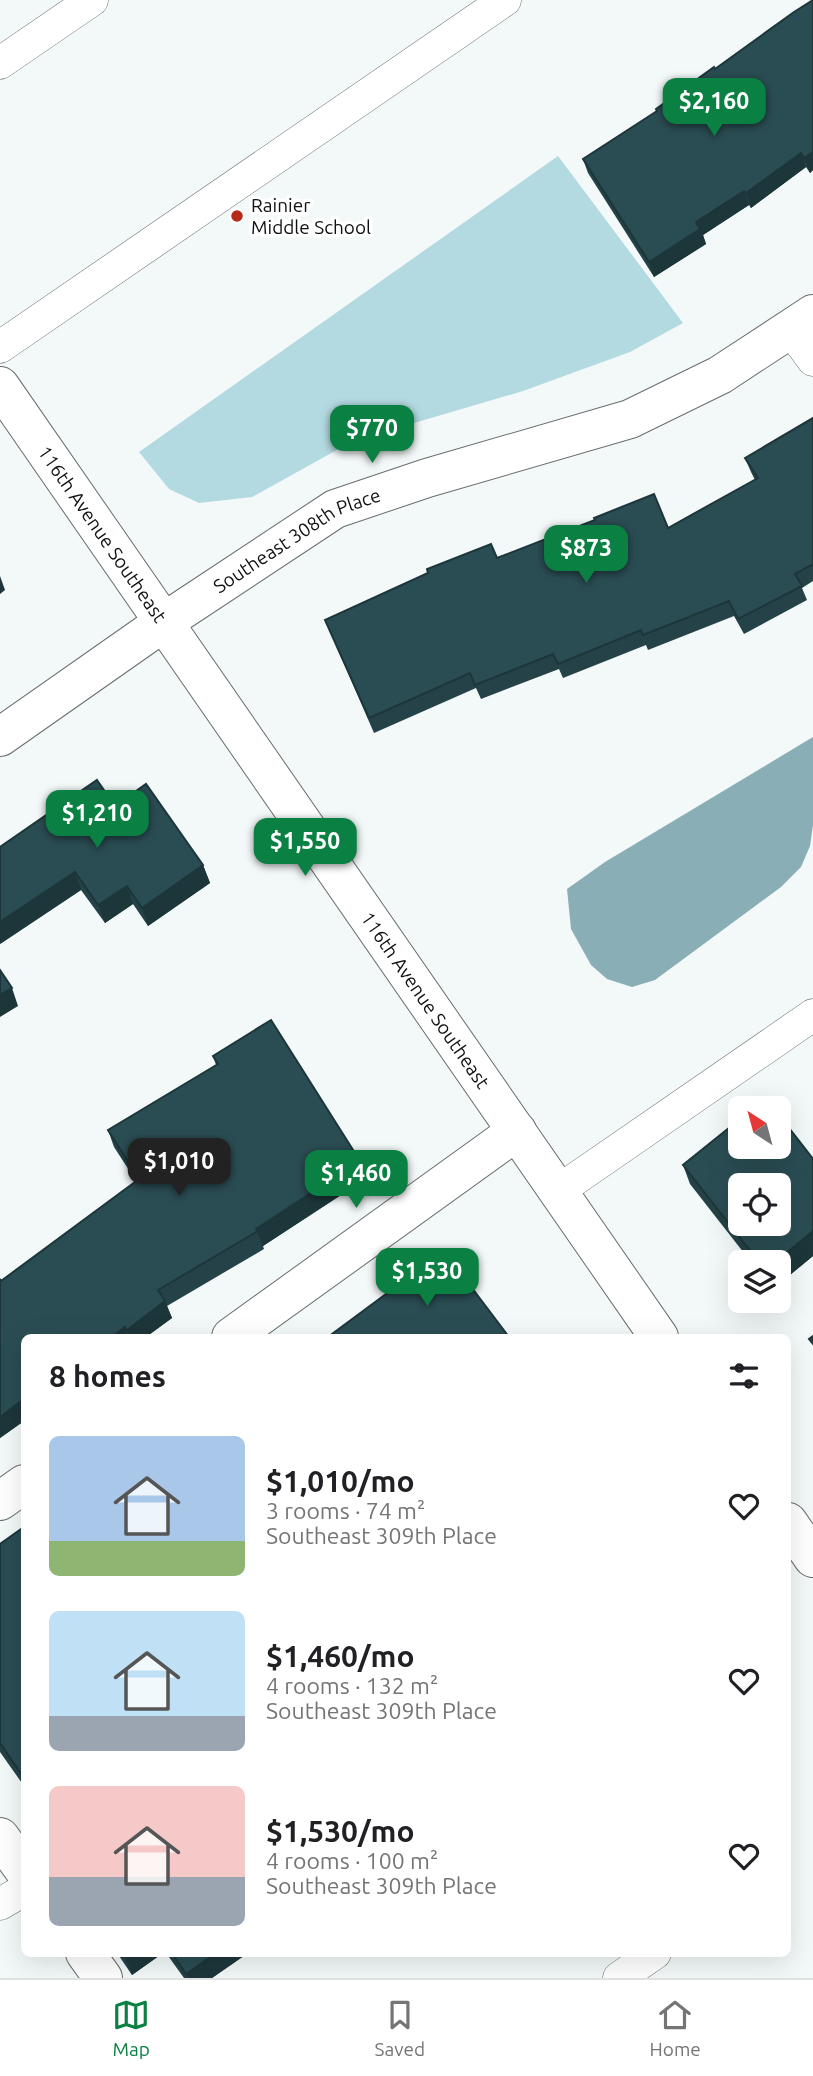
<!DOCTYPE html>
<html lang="en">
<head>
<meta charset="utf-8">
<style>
  :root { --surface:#fff; --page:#f2f2f2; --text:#202124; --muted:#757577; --line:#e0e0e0; --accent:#0b8043 }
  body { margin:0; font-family:Ubuntu,sans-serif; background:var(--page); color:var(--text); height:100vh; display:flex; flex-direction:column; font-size:26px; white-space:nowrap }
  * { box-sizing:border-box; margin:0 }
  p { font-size:23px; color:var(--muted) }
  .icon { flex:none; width:38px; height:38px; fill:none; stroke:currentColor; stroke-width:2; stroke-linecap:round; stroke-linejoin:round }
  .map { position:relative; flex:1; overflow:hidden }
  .sheet { position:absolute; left:21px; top:1334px; width:770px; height:623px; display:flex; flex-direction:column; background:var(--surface); border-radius:10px; box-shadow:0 7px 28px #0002 }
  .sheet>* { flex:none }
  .needle { width:46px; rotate:324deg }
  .tools { position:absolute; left:728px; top:1096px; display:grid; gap:14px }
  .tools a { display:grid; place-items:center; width:63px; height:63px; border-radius:10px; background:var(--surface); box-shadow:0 7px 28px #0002; font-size:35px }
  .price { position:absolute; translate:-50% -60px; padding:0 16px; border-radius:14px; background:var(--accent); color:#fff; font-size:23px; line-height:46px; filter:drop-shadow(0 2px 4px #0008) }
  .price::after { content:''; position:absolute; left:50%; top:42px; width:21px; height:16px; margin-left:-10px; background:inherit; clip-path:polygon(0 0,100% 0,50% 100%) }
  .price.on { background:#222; color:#fff }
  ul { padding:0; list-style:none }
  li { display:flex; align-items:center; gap:21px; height:175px; padding:0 28px }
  li span { display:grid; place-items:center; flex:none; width:196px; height:140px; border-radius:10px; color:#555 }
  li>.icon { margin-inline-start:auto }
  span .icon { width:84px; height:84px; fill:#fffc; stroke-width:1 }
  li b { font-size:30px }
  h2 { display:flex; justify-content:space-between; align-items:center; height:84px; padding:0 28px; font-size:30px }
  .tabs { display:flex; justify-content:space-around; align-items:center; height:98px; border-top:2px solid var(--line); background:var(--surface); font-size:19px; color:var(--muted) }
  .tabs a { display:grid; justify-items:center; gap:4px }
  .tabs .on { color:var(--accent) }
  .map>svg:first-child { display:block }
</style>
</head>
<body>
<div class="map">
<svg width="813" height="1978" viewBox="0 0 813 1978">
  <rect width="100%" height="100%" fill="#f3f8f9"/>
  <!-- green -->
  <path fill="#b4dae1" d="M558,156L683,323L630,352L523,391L353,441L252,497L199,503L169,489L139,452Z"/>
  <!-- water -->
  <path fill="#89aeb5" d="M813,737V825L810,846L801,867L781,887L655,980L632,987L607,979L591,965L571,929L567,889L605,862Z"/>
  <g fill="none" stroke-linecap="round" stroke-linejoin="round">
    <!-- lane casing -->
    <g stroke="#696d6e" stroke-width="33">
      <g id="lane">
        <path d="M0,63L92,0"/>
        <path d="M791,330L813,360"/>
        <path d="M0,347L505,0"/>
        <path d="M558,1191L813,1015"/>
        <path d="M0,1904L24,1890"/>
        <path d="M619,1978L655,1953"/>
      </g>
    </g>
    <!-- street casing -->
    <g stroke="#696d6e" stroke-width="40">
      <g id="street">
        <path id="s1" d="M0,737L164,622L335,509L427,478L630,419L720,375L813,314"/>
        <path d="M231,1337L517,1131"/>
        <path d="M0,1501L24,1484"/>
        <path d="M0,1837L24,1870"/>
        <path d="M85,1953L103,1978"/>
      </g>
    </g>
    <!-- secondary casing -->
    <g stroke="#696d6e" stroke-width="40">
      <g id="secondary">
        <path id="s2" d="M0,386L659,1337"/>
        <path d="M788,1522L813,1558"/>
      </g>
    </g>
    <!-- lane -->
    <use href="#lane" stroke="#fff" stroke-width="32"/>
    <!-- street -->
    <use href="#street" stroke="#fff" stroke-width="38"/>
    <!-- secondary -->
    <use href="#secondary" stroke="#fff" stroke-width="38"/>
  </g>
  <!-- wall -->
  <g fill="#244247">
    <path d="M813,0V170L810,173L806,167L751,208L749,205L703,235L706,244L654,277L588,173L583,159L657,112L656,109L715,69Z"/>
    <path d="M813,419V581L802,588L807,600L744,634L734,616L648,650L646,645L563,678L559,669L481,699L476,688L374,733L331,634L325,620L497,558L668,528L755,480L751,472L745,458Z"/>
    <path d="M115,806L203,865L210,883L148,926L133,904L105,923L81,890L0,944Z"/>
    <path d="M213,1056L360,1161L367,1178L263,1246L264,1249L167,1306L172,1318L146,1337H24V1421L0,1438L1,1281L136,1181L114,1147L108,1130L216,1065Z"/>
    <path d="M813,1159V1256L779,1284V1262H751L690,1184L683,1165Z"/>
    <path d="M24,1527V1786L0,1752V1544Z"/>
    <path d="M117,1953H163L132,1975Z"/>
    <path d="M166,1953H248L212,1978H184Z"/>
  </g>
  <!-- shaded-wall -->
  <g fill="#1d363a">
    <path d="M813,152V170L810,173L804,158Z"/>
    <path d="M801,153L806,167L751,208L746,193Z"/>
    <path d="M744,191L749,205L703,235L706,244L654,277L649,262L696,222Z"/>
    <path d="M0,576L5,590L0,594Z"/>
    <path d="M203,865L210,883L148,926L142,908Z"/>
    <path d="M75,872L81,890L0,944V922Z"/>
    <path d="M127,886L133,904L105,923L98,905Z"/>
    <path d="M12,988L18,1006L0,1017V995Z"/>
    <path d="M360,1161L367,1178L263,1246L256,1229Z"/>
    <path d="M813,1231V1256L779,1284V1262H775Z"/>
    <path d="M165,1301L172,1318L146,1337H130L127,1330Z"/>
    <path d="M125,1327L129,1337H112Z"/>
    <path d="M24,1399V1421L0,1438V1417Z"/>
    <path d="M131,1953H163L132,1975L125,1957Z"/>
    <path d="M216,1953H248L212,1978H188L186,1974Z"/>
  </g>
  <!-- building -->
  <g fill="#2a4d53" stroke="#1d363a" stroke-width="2" fill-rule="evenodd">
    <path d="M813,0V152L804,158L801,153L746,193L744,191L696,222L700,229L649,262L583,159L657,111L656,109L714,67L715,69L794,12Z"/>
    <path d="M813,418V564L795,574L802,586L738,619L729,601L643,635L641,630L558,664L553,654L475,685L470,673L369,718L325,620L428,573L427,569L491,544L497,558L595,520L594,518L654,494L668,528L758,478L745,458Z"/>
    <path d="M97,780L115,806L146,784L203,865L142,908L127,886L98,905L75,872L0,922V847Z"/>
    <path d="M0,970L12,988L0,995Z"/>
    <path d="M271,1020L360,1161L256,1229L258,1231L158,1290L165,1301L127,1330L125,1327L112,1337H24V1399L0,1417V1279L1,1281L139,1179L108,1130L218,1064L213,1056Z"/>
    <path d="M766,1099L773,1108H755Z"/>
    <path d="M779,1115L813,1159V1231L775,1262H759L683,1165L740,1119V1146H779ZM740,1185H779V1223H740Z"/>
    <path d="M444,1251L509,1337H328Z"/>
    <path d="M813,1336V1344L809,1339Z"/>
    <path d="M24,1527V1778L0,1743V1544Z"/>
    <path d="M123,1953H131L125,1957Z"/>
    <path d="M172,1953H216L186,1974Z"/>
  </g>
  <!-- markers -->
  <circle fill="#b62a16" stroke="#fff" stroke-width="2.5" cx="237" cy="216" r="7"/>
  <g text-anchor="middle" stroke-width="7" stroke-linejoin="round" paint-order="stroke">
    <!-- poi labels -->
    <g font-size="19" fill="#101212" stroke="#fff" text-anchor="start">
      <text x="251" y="212">Rainier<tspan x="251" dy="22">Middle School</tspan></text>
    </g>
    <!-- street labels -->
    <g font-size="19" fill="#101212" stroke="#fff">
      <text dy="7" stroke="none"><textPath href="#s2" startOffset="180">116th Avenue Southeast</textPath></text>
      <text dy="7" stroke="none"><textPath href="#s1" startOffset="357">Southeast 308th Place</textPath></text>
      <text dy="7" stroke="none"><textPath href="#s2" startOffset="747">116th Avenue Southeast</textPath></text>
    </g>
  </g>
</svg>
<div class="tools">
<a><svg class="needle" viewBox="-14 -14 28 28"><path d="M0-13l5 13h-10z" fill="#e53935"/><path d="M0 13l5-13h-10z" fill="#757577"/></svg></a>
<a><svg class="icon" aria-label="locate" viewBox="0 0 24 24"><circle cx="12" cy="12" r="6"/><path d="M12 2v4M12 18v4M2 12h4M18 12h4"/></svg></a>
<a><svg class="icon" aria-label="layers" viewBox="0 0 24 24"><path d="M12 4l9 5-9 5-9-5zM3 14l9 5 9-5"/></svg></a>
</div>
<b class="price" style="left:714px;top:138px">$2,160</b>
<b class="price" style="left:372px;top:465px">$770</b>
<b class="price" style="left:586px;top:585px">$873</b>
<b class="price" style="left:97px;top:850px">$1,210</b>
<b class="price" style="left:305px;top:878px">$1,550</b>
<b class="price on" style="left:179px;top:1198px">$1,010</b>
<b class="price" style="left:356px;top:1210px">$1,460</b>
<b class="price" style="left:427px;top:1308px">$1,530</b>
<section class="sheet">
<h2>8 homes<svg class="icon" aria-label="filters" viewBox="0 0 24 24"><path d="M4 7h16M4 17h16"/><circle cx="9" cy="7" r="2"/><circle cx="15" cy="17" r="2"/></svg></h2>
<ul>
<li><span style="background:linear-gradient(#a9c7e8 75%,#8fb573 0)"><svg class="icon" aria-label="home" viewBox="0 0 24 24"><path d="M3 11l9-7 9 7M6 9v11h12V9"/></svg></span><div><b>$1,010/mo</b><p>3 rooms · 74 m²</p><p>Southeast 309th Place</p></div><svg class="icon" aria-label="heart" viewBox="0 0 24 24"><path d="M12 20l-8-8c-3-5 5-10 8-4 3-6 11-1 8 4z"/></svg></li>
<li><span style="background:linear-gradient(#bfe0f5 75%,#9aa5b1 0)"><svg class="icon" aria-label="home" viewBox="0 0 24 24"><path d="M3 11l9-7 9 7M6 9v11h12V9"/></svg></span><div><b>$1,460/mo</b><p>4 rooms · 132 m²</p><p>Southeast 309th Place</p></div><svg class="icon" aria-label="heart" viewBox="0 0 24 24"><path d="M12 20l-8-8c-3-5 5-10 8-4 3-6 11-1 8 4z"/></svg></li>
<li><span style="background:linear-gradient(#f6c9c9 65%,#9aa5b1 0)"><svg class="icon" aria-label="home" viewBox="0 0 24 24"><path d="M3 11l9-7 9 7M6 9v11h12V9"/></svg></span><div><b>$1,530/mo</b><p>4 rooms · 100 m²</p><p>Southeast 309th Place</p></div><svg class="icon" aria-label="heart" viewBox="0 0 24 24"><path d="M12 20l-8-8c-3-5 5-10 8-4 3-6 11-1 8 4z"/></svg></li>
</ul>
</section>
</div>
<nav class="tabs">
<a class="on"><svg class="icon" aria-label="map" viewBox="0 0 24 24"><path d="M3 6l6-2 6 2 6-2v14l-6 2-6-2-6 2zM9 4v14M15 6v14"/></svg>Map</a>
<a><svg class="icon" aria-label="saved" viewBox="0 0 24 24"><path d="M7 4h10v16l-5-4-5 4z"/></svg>Saved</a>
<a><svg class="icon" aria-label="home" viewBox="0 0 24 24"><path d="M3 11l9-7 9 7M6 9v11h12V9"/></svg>Home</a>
</nav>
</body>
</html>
